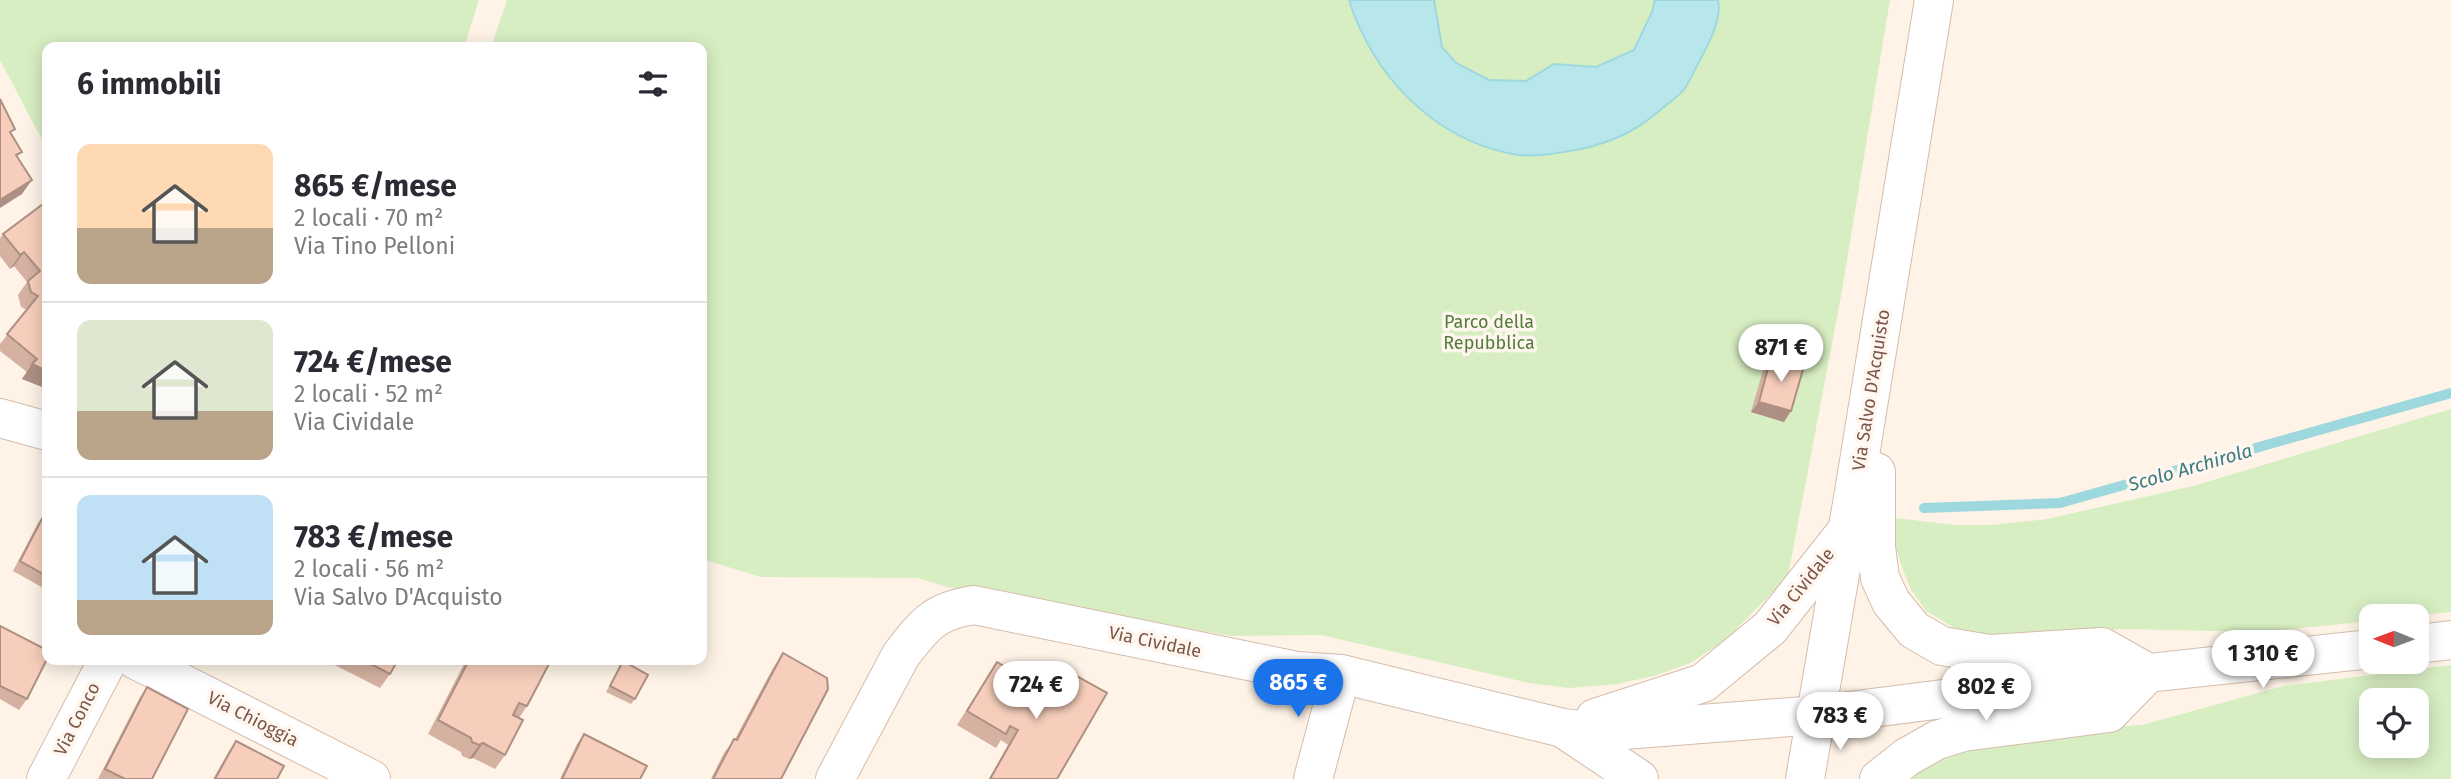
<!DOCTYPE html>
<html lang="it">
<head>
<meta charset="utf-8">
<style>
  :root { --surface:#fff; --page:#f2f2f3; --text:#2b2b33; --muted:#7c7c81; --line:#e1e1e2; --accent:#1a73e8 }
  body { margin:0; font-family:"Fira Sans",sans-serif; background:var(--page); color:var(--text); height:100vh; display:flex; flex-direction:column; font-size:26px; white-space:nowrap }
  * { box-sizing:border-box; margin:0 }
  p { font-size:23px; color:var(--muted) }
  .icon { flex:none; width:38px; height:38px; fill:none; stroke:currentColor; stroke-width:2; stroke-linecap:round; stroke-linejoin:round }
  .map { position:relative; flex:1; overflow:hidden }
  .sheet { position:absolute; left:42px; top:42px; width:665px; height:623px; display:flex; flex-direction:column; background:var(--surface); border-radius:14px; box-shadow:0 4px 18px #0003 }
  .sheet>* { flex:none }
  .needle { width:46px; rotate:271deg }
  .controls { position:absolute; left:2359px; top:604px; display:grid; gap:14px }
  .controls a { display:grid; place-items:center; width:70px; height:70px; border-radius:14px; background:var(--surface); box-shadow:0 4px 18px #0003; font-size:35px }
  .price { position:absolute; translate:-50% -60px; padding:0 16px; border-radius:24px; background:#fff; color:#222; font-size:23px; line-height:46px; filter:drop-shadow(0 2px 4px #0008) }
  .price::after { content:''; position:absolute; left:50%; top:42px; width:21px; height:16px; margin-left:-10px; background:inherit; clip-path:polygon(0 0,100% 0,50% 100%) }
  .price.active { background:var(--accent); color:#fff }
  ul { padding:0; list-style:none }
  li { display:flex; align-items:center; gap:21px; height:175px; padding:0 35px }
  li+li { border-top:2px solid var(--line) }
  li span { display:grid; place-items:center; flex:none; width:196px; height:140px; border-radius:14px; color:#555 }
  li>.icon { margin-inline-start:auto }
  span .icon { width:84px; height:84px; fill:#fffc; stroke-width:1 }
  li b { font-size:30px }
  h2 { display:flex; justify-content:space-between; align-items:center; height:84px; padding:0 35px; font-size:30px }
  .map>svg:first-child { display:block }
</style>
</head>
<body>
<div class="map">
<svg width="2451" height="779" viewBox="0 0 2451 779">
  <rect width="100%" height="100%" fill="#fef3e6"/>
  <!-- green -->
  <g fill="#d7eec2" fill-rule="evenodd">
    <path d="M0,0H479L464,47H47V149L0,60Z"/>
    <path d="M507,0H1890L1841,296L1788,576L1726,640L1690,663L1654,676L1617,684L1569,688L1529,683L1321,635L1231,636L947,587L918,578L761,577L702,559V47H491Z"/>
    <path d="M2451,409V612L2412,616H2371V621L2261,632L2120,629L2023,641L1984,640L1953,627L1926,611L1910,588L1901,564L1894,542L1895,518L1956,525H1992L2047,519L2193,486Z"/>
    <path d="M2451,665V779H1904L1934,756L2086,728L2142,725L2283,686ZM2371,700H2417V746H2371Z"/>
  </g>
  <!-- water -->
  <path fill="#b8e7eb" stroke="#9dd8de" stroke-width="2" d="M1349,0H1434L1442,47L1456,63L1489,80L1526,81L1554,64L1596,67L1634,50L1652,12L1655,0H1718C1722,19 1709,43 1700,60C1695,69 1691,79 1685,88C1680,95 1672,101 1665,106C1638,130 1616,141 1581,149C1559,153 1534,158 1512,154C1432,138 1373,75 1349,0Z"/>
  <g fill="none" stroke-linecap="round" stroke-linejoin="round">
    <!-- stream -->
    <path stroke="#9dd8de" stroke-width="10" d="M1924,508L2060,503L2451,393"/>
    <!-- minor casing -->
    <g stroke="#d5bcad" stroke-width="40">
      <g id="minor">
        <path d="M0,418L47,431"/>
        <path d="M1876,472V547L1880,578L1891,602L1914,630L1942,646L1989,654L2102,647L2148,673"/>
        <path d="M2417,644L2451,640"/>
        <path d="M136,660L371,779"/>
        <path d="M1595,718L1703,683L1770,628L1845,533"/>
        <path d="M1564,729L1639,779"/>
        <path d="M46,779L108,660"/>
        <path d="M835,779L901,655C925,624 934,611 974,605L1297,671L1341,674L1563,728L1598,732L1817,715L2148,673L2371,649"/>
        <path d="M1313,779L1341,674"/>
        <path d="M1805,779L1854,492L1934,0"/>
        <path d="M1879,779L1907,757L1937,740L1963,732L2109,713L2148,673"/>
      </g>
    </g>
    <!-- minor -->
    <use href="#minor" stroke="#fff" stroke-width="38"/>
  </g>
  <!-- wall -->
  <g fill="#d4b1a1">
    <path d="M47,201L45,388L22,379L27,372L0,351V344L27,310L21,307L18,295L27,282L14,266L10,269L0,256V238L3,234Z"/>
    <path d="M1771,357L1784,422L1751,412L1764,367Z"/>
    <path d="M45,513L47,514V590L13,571L38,523Z"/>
    <path d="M0,626L27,699L19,710L0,699Z"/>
    <path d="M783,653L781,779H711L724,753L735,739L773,668Z"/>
    <path d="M325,660H398L390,674L380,688Z"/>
    <path d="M466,660H551L527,706L519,718L505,755L495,769L473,758L469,759L462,756L461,752L428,734Z"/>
    <path d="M623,661L635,699L631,704L606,692Z"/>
    <path d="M997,662L1047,694L1064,669L1057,779H989L1008,745L1001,740L996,748L957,725Z"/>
    <path d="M147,687L152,779H98L140,697Z"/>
    <path d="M584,734L640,779H560L577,744Z"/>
    <path d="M236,741L277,779H213L229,751Z"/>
  </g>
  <!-- shaded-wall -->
  <g fill="#ad9083">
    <path d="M32,180L22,194L0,208V200Z"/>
    <path d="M24,252L14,266L10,269L20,255Z"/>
    <path d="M32,364L47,371V386L45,388L22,379Z"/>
    <path d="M1759,402L1791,411L1784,422L1751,412Z"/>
    <path d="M483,743L473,758L469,759L479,745Z"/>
  </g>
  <!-- building -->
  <g fill="#f7cebb" stroke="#ad9083" stroke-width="2">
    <path d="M0,99L15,129L10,132L22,152L16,155L32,180L0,200Z"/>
    <path d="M47,201V371L32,364L37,359L7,334L38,296L31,292L28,281L40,271L24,252L20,255L3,234Z"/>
    <path d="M1771,357L1804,366L1791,411L1759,402Z"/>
    <path d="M45,513L47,514V576L20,561Z"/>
    <path d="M0,626L47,650V659L27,699L0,686Z"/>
    <path d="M783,653L827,678L828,689L781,779H713L734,739L737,740Z"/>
    <path d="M363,660H398L390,674Z"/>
    <path d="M469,660H551L527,706L519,703L513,715L523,720L505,755L483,743L479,745L472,742L471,738L438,720Z"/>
    <path d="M623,661L648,675L635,699L610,686Z"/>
    <path d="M997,662L1043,689L1041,691L1047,695L1064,669L1107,693L1057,779H990L1018,730L1010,726L1006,734L967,711Z"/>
    <path d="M147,687L188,709L152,779H125L105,769Z"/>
    <path d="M584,734L647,766L640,779H562Z"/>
    <path d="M236,741L284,766L277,779H215Z"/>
  </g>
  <g text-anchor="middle" stroke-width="7" stroke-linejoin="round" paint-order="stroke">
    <!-- park labels -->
    <g font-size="18" fill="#537c3c" stroke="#fff7ef">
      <text x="1489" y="328">Parco della<tspan x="1489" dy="21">Repubblica</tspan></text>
    </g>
    <!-- street labels -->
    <g font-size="18" fill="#7b5647" stroke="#fff7ef">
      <text transform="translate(1871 390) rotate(-81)" y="6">Via Salvo D'Acquisto</text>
      <text transform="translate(1801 587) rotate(-51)" y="6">Via Cividale</text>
      <text transform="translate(1155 642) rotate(12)" y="6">Via Cividale</text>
      <text transform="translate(77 719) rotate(-63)" y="6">Via Conco</text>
      <text transform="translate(253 719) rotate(27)" y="6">Via Chioggia</text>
    </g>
    <!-- water labels -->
    <g font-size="19" font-style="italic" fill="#397b82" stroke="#fff7ef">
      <text transform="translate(2190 467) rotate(-16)" y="7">Scolo Archirola</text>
    </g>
  </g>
</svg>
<div class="controls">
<a><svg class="needle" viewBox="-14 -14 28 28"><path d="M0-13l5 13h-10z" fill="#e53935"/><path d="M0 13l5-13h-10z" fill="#7c7c81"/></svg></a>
<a><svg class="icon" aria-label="locate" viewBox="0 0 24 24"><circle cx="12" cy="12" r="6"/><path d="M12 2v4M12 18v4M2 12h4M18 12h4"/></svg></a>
</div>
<b class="price" style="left:1781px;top:384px">871 €</b>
<b class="price" style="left:2263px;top:690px">1 310 €</b>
<b class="price active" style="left:1298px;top:719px">865 €</b>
<b class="price" style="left:1036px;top:721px">724 €</b>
<b class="price" style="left:1986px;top:723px">802 €</b>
<b class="price" style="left:1840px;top:752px">783 €</b>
<section class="sheet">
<h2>6 immobili<svg class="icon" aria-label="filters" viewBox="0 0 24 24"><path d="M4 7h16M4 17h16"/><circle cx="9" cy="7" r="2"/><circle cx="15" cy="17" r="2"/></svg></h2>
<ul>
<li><span style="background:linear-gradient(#ffd9b3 60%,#b9a48a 0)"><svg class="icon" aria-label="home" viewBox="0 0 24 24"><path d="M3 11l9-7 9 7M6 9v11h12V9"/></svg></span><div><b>865 €/mese</b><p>2 locali · 70 m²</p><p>Via Tino Pelloni</p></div></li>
<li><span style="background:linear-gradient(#dfe7d0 65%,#b9a48a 0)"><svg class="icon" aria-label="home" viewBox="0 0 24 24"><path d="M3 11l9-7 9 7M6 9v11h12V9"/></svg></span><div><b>724 €/mese</b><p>2 locali · 52 m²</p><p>Via Cividale</p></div></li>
<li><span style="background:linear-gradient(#bfe0f5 75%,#b9a48a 0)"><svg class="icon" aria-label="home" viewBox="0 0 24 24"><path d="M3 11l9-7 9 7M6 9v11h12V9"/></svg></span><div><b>783 €/mese</b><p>2 locali · 56 m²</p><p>Via Salvo D'Acquisto</p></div></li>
</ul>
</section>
</div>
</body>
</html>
